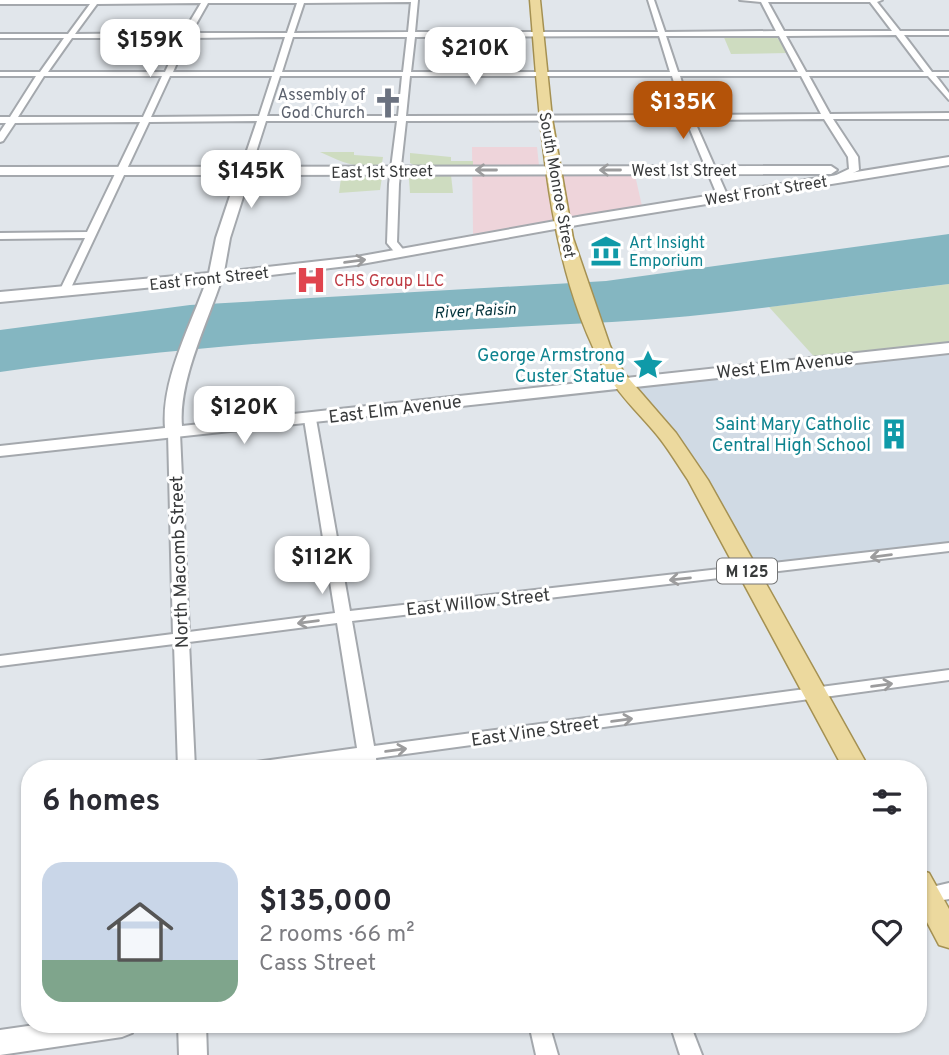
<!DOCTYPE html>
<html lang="en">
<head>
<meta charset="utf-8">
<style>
  :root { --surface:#fff; --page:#f2f2f3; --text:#2b2b33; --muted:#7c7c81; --accent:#b45309 }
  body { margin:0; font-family:Overpass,sans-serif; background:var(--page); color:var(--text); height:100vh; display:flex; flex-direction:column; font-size:26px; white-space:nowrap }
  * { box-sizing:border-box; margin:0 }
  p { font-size:23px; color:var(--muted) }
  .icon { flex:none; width:38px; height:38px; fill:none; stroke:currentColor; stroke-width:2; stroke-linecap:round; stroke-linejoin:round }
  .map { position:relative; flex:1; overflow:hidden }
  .details { position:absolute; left:21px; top:760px; width:906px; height:273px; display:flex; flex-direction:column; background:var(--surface); border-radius:28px; box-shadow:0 2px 5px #0004 }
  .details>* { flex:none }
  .price { position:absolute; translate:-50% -60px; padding:0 16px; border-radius:14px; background:#fff; color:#222; font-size:23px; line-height:46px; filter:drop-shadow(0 2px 4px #0008) }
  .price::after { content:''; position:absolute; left:50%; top:42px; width:21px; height:16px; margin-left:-10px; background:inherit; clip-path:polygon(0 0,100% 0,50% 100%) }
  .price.current { background:var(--accent); color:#fff }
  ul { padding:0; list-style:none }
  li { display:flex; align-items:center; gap:21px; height:175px; padding:0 21px }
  li span { display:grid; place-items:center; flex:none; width:196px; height:140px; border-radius:21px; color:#555 }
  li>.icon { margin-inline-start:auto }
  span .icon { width:84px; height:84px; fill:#fffc; stroke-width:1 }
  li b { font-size:30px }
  h2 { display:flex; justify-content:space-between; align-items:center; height:84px; padding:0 21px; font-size:30px }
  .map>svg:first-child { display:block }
</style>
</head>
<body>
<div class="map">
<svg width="949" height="1055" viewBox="0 0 949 1055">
  <rect width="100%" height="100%" fill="#e1e6eb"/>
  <!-- commercial -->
  <path fill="#eed4da" d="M472,147H537L540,175H635L642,206L473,234Z"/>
  <!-- built -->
  <path fill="#d0dae4" d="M949,348V547L748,572L698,480L622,384Z"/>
  <!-- green -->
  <g fill="#cedcc0">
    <path d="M723,35H775L789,53L731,54Z"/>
    <path d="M320,152H354V155L383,157L382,163C361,172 340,161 320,152Z"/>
    <path d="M410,153L451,157V161H473V167H418L410,163Z"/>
    <path d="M347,175H379L382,177L380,190L339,193L341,178Z"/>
    <path d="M451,175L453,193H410L409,178Z"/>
    <path d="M949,284V348L819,362L769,307Z"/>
  </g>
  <!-- water -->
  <path fill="#84b6c1" d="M949,234V284C837,297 724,316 612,322C407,332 203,343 0,372V330L190,305L606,281Z"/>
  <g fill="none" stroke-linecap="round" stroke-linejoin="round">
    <!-- street casing -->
    <g stroke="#a4a8ad" stroke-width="4">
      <g id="street">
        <path d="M0,0H418L415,32H658L648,0H654L665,32L776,31L761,2L740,0H882L877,2L900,31H949V35H904L932,72H949V76H936L949,93V100L928,76H809L830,114L949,113V119H833L858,157L859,170L833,183L828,180L830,178L849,169L848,157L824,119L694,120L728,197L723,200L718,197L686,120L406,121L399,184L397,242L406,253L401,256L397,255L387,243L389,184L397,121H266L250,171L245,174L240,171L257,121L149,122L69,292L64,295L59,292L85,238L0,239V233L87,232L140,122L15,123L3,141L0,142V132L6,123H0V117H10L36,76H0V72H40L64,38H0V34H68L90,4H0ZM411,2L408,32L294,33L304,3ZM768,2H870L892,31H784ZM201,3L183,33L75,34L97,4ZM208,3H297L287,33H191ZM896,35L924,72H806L786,36ZM659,36L670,72H411L415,37ZM666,36H779L798,72H678ZM285,37L274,72H173L188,38ZM293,37H407L403,72H282ZM72,38H181L165,72H48ZM44,76H162L143,117H18ZM170,76H272L259,116L151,117ZM280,76H402L398,116H267ZM410,76H672L684,115L406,116ZM680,76H801L821,114L692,115Z"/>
        <path d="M310,415L316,419L350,611L949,543V551L352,621L374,746L949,670V680L376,758L377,768H361L359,760L301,768H248L250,764L256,762L357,748L337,623L189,642L195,768H178L174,644L0,666V656L173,634L168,433L174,429L180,433L189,632L335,613L304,419Z"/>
        <path d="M949,883V899L926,903L919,900V890Z"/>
        <path d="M529,1024H549L558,1055H536Z"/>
        <path d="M670,1024H690L702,1055H680Z"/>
      </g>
    </g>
    <!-- secondary casing -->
    <g stroke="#a4a8ad" stroke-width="4">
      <g id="secondary">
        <path d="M949,157V165L583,224L356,265L221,281C207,323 178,382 182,426L949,343V353L0,456V446L165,428C161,380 190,327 206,282L0,302V292L209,273L216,238L237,175H0V167L831,166L837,170L831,174L250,175L230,238L224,272L356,257L583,216Z"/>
        <path d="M42,1024H136L132,1033L122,1037L0,1055V1030Z"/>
        <path d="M178,1024H206L207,1055H179Z"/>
      </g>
    </g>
    <!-- primary casing -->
    <g stroke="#a59152" stroke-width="3">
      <g id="primary">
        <path d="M530,0H540L552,118L573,238L610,346L624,373L676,433L708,480L869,768H843L688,480C679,467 671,453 661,440C644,418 621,398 607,374C546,269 540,119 530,0Z"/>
        <path d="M919,870L929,873L949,909V948L939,945L919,907Z"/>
      </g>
    </g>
    <!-- street -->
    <use href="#street" fill="#fff" fill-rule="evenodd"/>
    <!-- secondary -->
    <use href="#secondary" fill="#fff" fill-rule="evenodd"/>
    <!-- primary -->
    <use href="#primary" fill="#ecd99e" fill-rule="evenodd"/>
  </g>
  <!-- one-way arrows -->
  <defs><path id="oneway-shaft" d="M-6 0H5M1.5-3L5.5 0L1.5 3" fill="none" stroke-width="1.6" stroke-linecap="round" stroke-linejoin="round" transform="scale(1.75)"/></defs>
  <g stroke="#9c9c9d">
    <use href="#oneway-shaft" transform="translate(486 170) rotate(180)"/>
    <use href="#oneway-shaft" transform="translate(610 170) rotate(-180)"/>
    <use href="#oneway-shaft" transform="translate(355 261) rotate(-8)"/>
    <use href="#oneway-shaft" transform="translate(881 556) rotate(173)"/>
    <use href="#oneway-shaft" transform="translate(680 579) rotate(174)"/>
    <use href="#oneway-shaft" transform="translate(308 622) rotate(173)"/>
    <use href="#oneway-shaft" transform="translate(882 685) rotate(-8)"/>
    <use href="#oneway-shaft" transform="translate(622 720) rotate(-8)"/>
    <use href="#oneway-shaft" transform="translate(396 750) rotate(-8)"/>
  </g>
  <!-- icons -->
  <defs>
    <g id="church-bare" transform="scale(2.415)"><path d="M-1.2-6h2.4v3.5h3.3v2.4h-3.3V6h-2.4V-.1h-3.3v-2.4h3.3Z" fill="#6b7280" stroke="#fff" stroke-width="2.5" paint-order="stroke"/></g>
    <g id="museum-bare" transform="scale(2.415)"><path d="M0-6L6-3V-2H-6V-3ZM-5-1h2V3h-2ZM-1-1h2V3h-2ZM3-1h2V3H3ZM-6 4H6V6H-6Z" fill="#0f9aa8" stroke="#fff" stroke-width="2.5" paint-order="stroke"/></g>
    <g id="hospital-bare" transform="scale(2.415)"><path d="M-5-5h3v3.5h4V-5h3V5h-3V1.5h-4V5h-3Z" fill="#e0444e" stroke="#fff" stroke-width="2.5" paint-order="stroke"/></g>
    <g id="sight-bare" transform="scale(2.415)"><path d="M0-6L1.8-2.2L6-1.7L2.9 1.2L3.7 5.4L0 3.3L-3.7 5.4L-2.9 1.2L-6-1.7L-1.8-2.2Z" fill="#0f9aa8" stroke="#fff" stroke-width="2.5" paint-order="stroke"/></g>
    <g id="building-bare" transform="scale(2.415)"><path d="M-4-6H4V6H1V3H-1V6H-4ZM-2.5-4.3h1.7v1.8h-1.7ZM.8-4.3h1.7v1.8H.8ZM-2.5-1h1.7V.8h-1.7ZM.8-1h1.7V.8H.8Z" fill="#0f9aa8" stroke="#fff" stroke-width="2.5" paint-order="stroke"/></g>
  </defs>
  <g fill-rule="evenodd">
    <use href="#church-bare" x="388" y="103"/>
    <use href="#museum-bare" x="606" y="251"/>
    <use href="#hospital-bare" x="311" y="280"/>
    <use href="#sight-bare" x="648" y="365"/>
    <use href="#building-bare" x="894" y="434"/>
  </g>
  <g text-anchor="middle" stroke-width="6" stroke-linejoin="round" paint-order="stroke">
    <!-- far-worship labels -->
    <g font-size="16" fill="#5b616d" stroke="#fff" text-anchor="end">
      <text x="365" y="100">Assembly of<tspan x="365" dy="18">God Church</tspan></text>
    </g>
    <!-- far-street labels -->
    <g font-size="16" fill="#383a3b" stroke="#fff">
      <text x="684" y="176">West 1st Street</text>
      <text transform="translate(382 171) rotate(-1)" y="6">East 1st Street</text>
      <text transform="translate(558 185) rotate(80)" y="6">South Monroe Street</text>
      <text transform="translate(766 190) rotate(-9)" y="6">West Front Street</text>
      <text transform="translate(209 278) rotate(-6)" y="6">East Front Street</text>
    </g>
    <!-- far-culture labels -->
    <g font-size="16" fill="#0d838f" stroke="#fff" text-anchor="start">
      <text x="629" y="248">Art Insight<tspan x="629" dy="18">Emporium</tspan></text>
    </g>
    <!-- far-health labels -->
    <g font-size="16" fill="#be3a42" stroke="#fff" text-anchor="start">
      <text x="334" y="286">CHS Group LLC</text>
    </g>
    <!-- far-water labels -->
    <g font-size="16" font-style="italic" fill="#00313a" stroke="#fff">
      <text transform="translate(475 310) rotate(-3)" y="6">River Raisin</text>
    </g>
    <!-- shield labels -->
    <rect fill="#fff" stroke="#747576" stroke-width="2" x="717" y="558.5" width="60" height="25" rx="5"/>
    <g font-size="16" font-weight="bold" fill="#383a3b">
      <text x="747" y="577">M 125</text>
    </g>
    <!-- culture labels -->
    <g font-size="18" fill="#0d838f" stroke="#fff" text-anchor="end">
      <text x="625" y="361">George Armstrong<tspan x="625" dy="21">Custer Statue</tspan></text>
      <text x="871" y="430">Saint Mary Catholic<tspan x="871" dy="21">Central High School</tspan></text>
    </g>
    <!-- street labels -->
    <g font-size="18" fill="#383a3b" stroke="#fff">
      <text transform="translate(785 365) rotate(-6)" y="6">West Elm Avenue</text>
      <text transform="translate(395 409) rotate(-7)" y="6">East Elm Avenue</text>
      <text transform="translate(179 562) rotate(-92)" y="6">North Macomb Street</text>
      <text transform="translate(478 602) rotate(-6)" y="6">East Willow Street</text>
      <text transform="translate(535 731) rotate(-8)" y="6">East Vine Street</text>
    </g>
  </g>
</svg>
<b class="price" style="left:150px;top:79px">$159K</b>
<b class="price" style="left:475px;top:87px">$210K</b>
<b class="price current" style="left:683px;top:141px">$135K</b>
<b class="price" style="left:251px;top:210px">$145K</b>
<b class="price" style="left:244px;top:446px">$120K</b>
<b class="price" style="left:322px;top:596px">$112K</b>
<section class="details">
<h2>6 homes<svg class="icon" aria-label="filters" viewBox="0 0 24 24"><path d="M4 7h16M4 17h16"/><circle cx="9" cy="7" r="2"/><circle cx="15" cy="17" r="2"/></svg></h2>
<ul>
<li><span style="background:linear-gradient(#c9d6e8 70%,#7fa58c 0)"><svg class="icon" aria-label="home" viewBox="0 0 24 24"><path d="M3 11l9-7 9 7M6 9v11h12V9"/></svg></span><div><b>$135,000</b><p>2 rooms · 66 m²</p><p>Cass Street</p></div><svg class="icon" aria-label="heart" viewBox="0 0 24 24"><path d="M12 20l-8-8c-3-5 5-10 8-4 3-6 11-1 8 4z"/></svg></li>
</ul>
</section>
</div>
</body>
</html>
